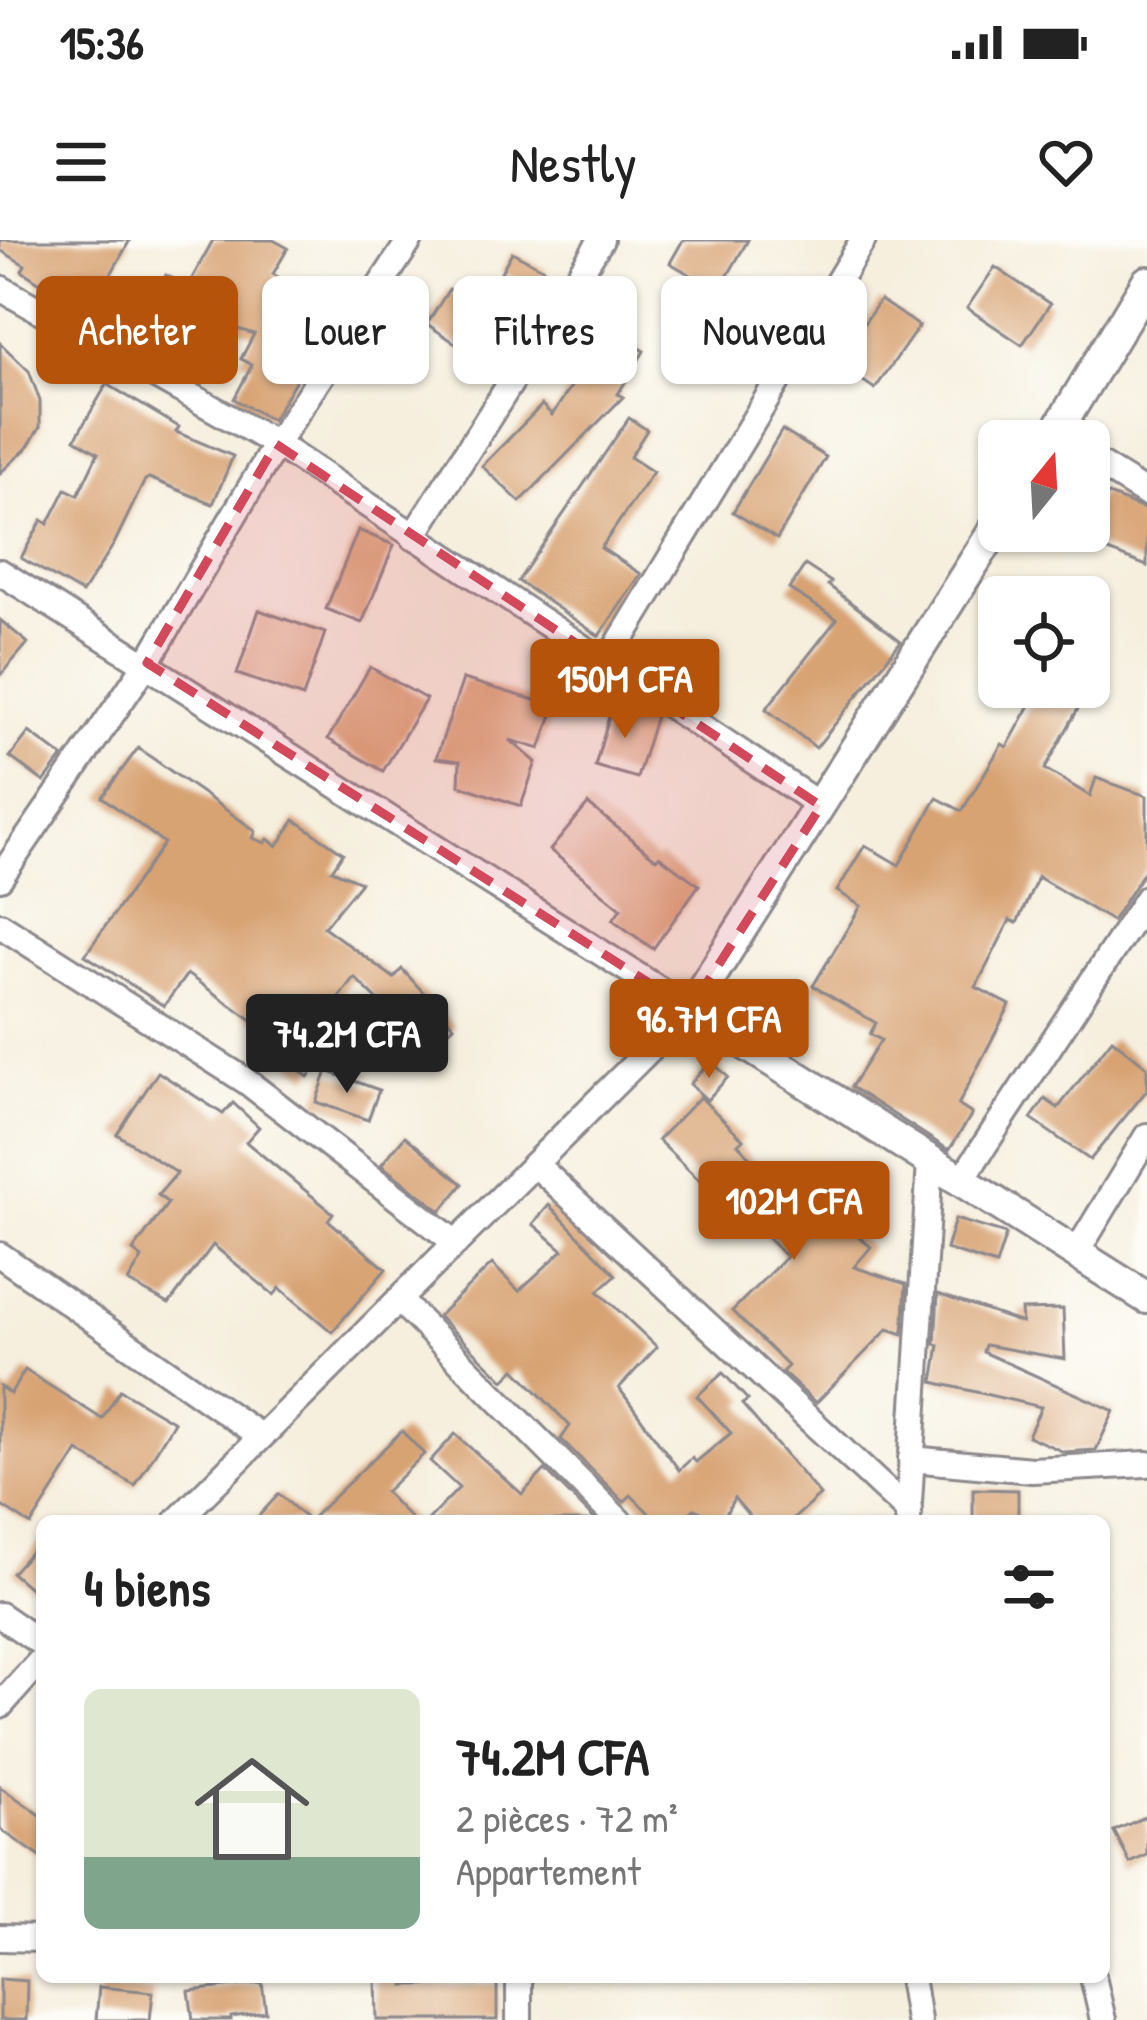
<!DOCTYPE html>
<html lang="fr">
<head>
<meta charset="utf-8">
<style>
  :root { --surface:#fff; --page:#f2f2f2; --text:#222; --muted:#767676; --line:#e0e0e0; --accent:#b45309 }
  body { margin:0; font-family:"Patrick Hand",sans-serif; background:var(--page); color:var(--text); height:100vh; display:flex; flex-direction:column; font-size:45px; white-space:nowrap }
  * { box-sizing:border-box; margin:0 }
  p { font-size:39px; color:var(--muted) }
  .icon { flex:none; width:66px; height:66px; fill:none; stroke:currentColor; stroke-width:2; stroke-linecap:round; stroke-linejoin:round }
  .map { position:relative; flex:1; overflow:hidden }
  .side { position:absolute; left:36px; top:1275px; width:1074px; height:468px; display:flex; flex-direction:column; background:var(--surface); border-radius:18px; box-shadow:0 3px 9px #0004 }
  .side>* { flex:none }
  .hud { position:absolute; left:36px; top:36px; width:1077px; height:108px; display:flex; gap:24px }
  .needle { width:78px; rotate:18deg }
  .buttons { position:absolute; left:978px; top:180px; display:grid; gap:24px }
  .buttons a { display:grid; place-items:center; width:132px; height:132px; border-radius:18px; background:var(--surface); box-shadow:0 3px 9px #0004; font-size:60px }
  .price { position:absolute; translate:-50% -102px; padding:0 27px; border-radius:12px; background:var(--accent); color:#fff; font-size:39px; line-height:78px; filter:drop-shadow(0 3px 6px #0008) }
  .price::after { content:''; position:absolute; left:50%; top:72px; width:36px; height:27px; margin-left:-18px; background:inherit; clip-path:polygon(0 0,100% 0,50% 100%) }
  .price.on { background:#222; color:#fff }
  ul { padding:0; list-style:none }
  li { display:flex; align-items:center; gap:36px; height:300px; padding:0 48px }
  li+li { border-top:3px solid var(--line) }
  li span { display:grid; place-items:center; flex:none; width:336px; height:240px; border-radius:18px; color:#555 }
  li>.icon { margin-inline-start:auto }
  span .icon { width:144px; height:144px; fill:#fffc; stroke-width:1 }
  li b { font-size:51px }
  h2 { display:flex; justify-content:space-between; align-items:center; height:144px; padding:0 48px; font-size:51px }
  .tag { padding:0 42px; border-radius:18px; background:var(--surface); box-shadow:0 3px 9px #0004; font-size:42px; line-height:108px }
  .tag.on { background:var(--accent); color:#fff }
  .status { display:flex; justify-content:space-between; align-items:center; height:84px; padding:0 60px; background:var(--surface); direction:ltr }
  .status svg { height:33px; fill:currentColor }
  header { display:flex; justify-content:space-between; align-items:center; height:156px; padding:0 48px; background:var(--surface); font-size:54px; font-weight:600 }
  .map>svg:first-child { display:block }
</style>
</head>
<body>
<div class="status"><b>15:36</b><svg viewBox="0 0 49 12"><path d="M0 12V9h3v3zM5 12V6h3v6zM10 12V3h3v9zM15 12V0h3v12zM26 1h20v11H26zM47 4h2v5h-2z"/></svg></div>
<header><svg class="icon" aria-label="menu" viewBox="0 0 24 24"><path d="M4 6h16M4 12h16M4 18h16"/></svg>Nestly<svg class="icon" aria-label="heart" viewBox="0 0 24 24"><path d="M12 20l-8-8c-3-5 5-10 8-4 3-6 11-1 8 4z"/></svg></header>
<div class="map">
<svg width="1147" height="1780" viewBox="0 0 1147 1780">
  <rect width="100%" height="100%" fill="#fdfcf7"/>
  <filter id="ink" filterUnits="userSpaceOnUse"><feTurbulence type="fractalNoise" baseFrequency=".00833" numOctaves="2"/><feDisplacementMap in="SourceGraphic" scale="24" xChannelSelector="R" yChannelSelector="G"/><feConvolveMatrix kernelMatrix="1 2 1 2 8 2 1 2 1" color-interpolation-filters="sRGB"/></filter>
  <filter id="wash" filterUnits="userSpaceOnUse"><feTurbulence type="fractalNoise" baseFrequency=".004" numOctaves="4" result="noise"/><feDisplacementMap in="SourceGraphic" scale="48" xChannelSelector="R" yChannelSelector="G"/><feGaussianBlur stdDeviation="2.7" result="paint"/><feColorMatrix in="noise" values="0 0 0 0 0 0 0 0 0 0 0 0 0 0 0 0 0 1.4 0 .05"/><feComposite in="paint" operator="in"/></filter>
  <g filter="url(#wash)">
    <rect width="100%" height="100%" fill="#f6efde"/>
    <g id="blocks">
      <!-- building -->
      <g fill="#d8a373">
        <path d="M0,0H130L110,36L152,62L166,35L188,46L213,0H273L288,8L273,34L340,77L317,111L314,109L272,180L234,159L252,125L241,119L254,94L153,63L163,69L150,95L111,74L104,85L22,31L25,25L0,10Z"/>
        <path d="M683,0H748L719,51L670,23Z"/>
        <path d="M512,12L546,30L535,50L501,32Z"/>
        <path d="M995,27L1050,64L1022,105L967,68Z"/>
        <path d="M778,46L804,66L782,101L753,79Z"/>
        <path d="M449,49L520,96L498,132L427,84Z"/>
        <path d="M880,60L919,86L875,149L837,123Z"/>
        <path d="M599,85L644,111L618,154L623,157L520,262L482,226L542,165L552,175L591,117L583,112Z"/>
        <path d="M0,103L29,131L40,161V187L27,208L0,233Z"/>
        <path d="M107,144L179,187L176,192L233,216L213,264L149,238L145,240L114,304L82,353L21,318L42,280L48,284L66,249L78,255L98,213L75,199Z"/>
        <path d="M629,178L647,190L630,217L653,232L601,308L641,334L599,396L518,341Z"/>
        <path d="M782,190L826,217L777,299L733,272Z"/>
        <path d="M1101,252L1147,270V326L1082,301Z"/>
        <path d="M358,290L394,305L362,383L326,369Z"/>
        <path d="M805,325L831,342L828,345L901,401L816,508L766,469L837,379L789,349Z"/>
        <path d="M259,370L325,393L303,457L237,434Z"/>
        <path d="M0,380L28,403L0,436Z"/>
        <path d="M370,427L426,459L383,531L328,499Z"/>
        <path d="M463,439L555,466L540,509L510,500L536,522L521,566L459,545L460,521L436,518Z"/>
        <path d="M1040,447H1090L1045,529L1090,556L1096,538L1147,556V627L1112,681L1038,637L1017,683L1010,680L976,747L1010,765L958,865L972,874L949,910L851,847L881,800L870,794L876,783L813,746L861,666L837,651L865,605L899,625L937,558L962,571L1002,504L1007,507Z"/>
        <path d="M613,463L656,476L637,538L595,526Z"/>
        <path d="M29,492L63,517L44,542L10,517Z"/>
        <path d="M138,508L256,591L253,598L265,603L268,599L277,606L295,580L343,613L332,630L361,642L324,687L394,738L402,729L454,786L429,810L354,737L324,777L345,795L308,837L274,809L266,807L269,792L187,734L164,766L85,715L164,603L102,557Z"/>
        <path d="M588,564L656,619L659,616L699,645L653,709L613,680L621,668L550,610Z"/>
        <path d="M1112,799L1147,827V850L1090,920L1031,879L1045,859L1058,868Z"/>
        <path d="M711,821L728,837L707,860L690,844Z"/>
        <path d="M327,831L379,850L368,880L316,862Z"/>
        <path d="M158,832L223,874L233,863L259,887L246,902L333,973L328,980L386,1029L332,1092L280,1048L274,1055L213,1005L169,1064L128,1042L142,1018L133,1011L168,963L158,955L177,933L117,894Z"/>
        <path d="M700,857L743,899L738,904L782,954L787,950L808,972L816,963L871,1007L854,1027L906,1044L903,1094L888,1089L816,1163L782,1132L788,1126L732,1071L786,1017L708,936L701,942L658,900Z"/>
        <path d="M405,896L463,944L441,971L381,925Z"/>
        <path d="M549,965L616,1035L598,1051L657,1107L619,1148L679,1230L692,1218L696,1222L731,1193L697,1156L723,1133L748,1160L742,1164L820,1255L791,1281H754L734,1258L722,1281L694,1269L682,1281H657L631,1255L624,1262L561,1199L570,1186L515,1129L504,1140L438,1076L492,1024L519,1051L563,1010L533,984Z"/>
        <path d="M955,979L1006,994L996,1025L946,1009Z"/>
        <path d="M938,1054L1022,1083L1021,1070L1063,1069L1065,1119L985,1105L983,1112L1114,1171L1096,1210L1064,1212L1028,1196L1041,1167L933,1142L939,1105L935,1104Z"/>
        <path d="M25,1130L102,1179L120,1150L174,1182L135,1246L78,1211L31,1285L0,1265V1146L10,1154Z"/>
        <path d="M402,1191L424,1214L385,1252L413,1281H254L279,1254L309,1281Z"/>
        <path d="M455,1194L522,1254L545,1230L596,1281H427L459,1248L430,1221Z"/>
        <path d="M973,1249L1018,1250V1281H973Z"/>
        <path d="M42,1299V1359L12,1333Z"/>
        <path d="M0,1547L42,1576V1618L0,1589Z"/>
        <path d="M1147,1576V1615L1130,1623L1114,1591Z"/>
        <path d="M376,1737H404V1745L497,1744V1780H377Z"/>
        <path d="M0,1739L27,1741L26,1780H0Z"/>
        <path d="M262,1743L266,1772L231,1777V1780H193L189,1751Z"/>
        <path d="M99,1747L153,1752L150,1780H96Z"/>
      </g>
    </g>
  </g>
  <g filter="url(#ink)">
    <use href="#blocks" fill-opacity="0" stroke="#8c888c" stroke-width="3"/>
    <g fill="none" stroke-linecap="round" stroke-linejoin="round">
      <!-- minor casing -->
      <g stroke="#8c888c" stroke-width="30">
        <g id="minor">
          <path d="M0,48L276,204L821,566"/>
          <path d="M1089,218L1147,254"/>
          <path d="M413,297L601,0"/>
          <path d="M0,332L690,769L177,1281"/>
          <path d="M605,426L863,0"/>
          <path d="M0,638L147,423L276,204L410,0"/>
          <path d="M0,685L246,841L456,1003"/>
          <path d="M535,924L909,1272"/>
          <path d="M961,941L1147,658"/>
          <path d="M0,1015L260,1196"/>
          <path d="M1075,1015L1147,896"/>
          <path d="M399,1060L619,1281"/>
          <path d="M911,1219L1032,1230L1147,1224"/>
          <path d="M908,1279L930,922"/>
          <path d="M0,1375L42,1404"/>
          <path d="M0,1466L42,1419"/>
          <path d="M0,1698L42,1699"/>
          <path d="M911,1737L918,1780"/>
          <path d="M1093,1737L1103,1780"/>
          <path d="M519,1780V1737"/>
        </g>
      </g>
      <!-- tertiary casing -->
      <g stroke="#8c888c" stroke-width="36">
        <g id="tertiary">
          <path d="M1051,201L1147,42"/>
          <path d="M999,283L690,769L1147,1058"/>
        </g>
      </g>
      <!-- minor -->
      <use href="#minor" stroke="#fff" stroke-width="24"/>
      <!-- tertiary -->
      <use href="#tertiary" stroke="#fff" stroke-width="30"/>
    </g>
  </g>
  <!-- marked area -->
  <path fill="#d1495b" fill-opacity="0.2" stroke="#d1495b" stroke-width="9" stroke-dasharray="24 15" stroke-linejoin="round" d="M276,204L821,566L690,769L147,423Z"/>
</svg>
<div class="buttons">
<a><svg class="needle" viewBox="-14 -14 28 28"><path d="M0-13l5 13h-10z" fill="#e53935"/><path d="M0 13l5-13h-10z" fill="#767676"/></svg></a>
<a><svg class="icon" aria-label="locate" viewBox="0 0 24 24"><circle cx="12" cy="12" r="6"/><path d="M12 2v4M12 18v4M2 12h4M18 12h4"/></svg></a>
</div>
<b class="price" style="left:625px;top:501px">150M CFA</b>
<b class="price" style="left:709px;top:841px">96.7M CFA</b>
<b class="price on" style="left:347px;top:856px">74.2M CFA</b>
<b class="price" style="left:794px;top:1023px">102M CFA</b>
<div class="hud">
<a class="tag on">Acheter</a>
<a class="tag">Louer</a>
<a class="tag">Filtres</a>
<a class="tag">Nouveau</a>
</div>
<section class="side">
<h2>4 biens<svg class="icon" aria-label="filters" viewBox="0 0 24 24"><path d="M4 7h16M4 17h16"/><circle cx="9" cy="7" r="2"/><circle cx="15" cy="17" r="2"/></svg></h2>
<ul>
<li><span style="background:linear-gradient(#dfe7d0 70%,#7fa58c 0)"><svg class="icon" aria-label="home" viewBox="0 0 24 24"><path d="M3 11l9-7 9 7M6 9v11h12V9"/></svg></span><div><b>74.2M CFA</b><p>2 pièces · 72 m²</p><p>Appartement</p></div></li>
</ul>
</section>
</div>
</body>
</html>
